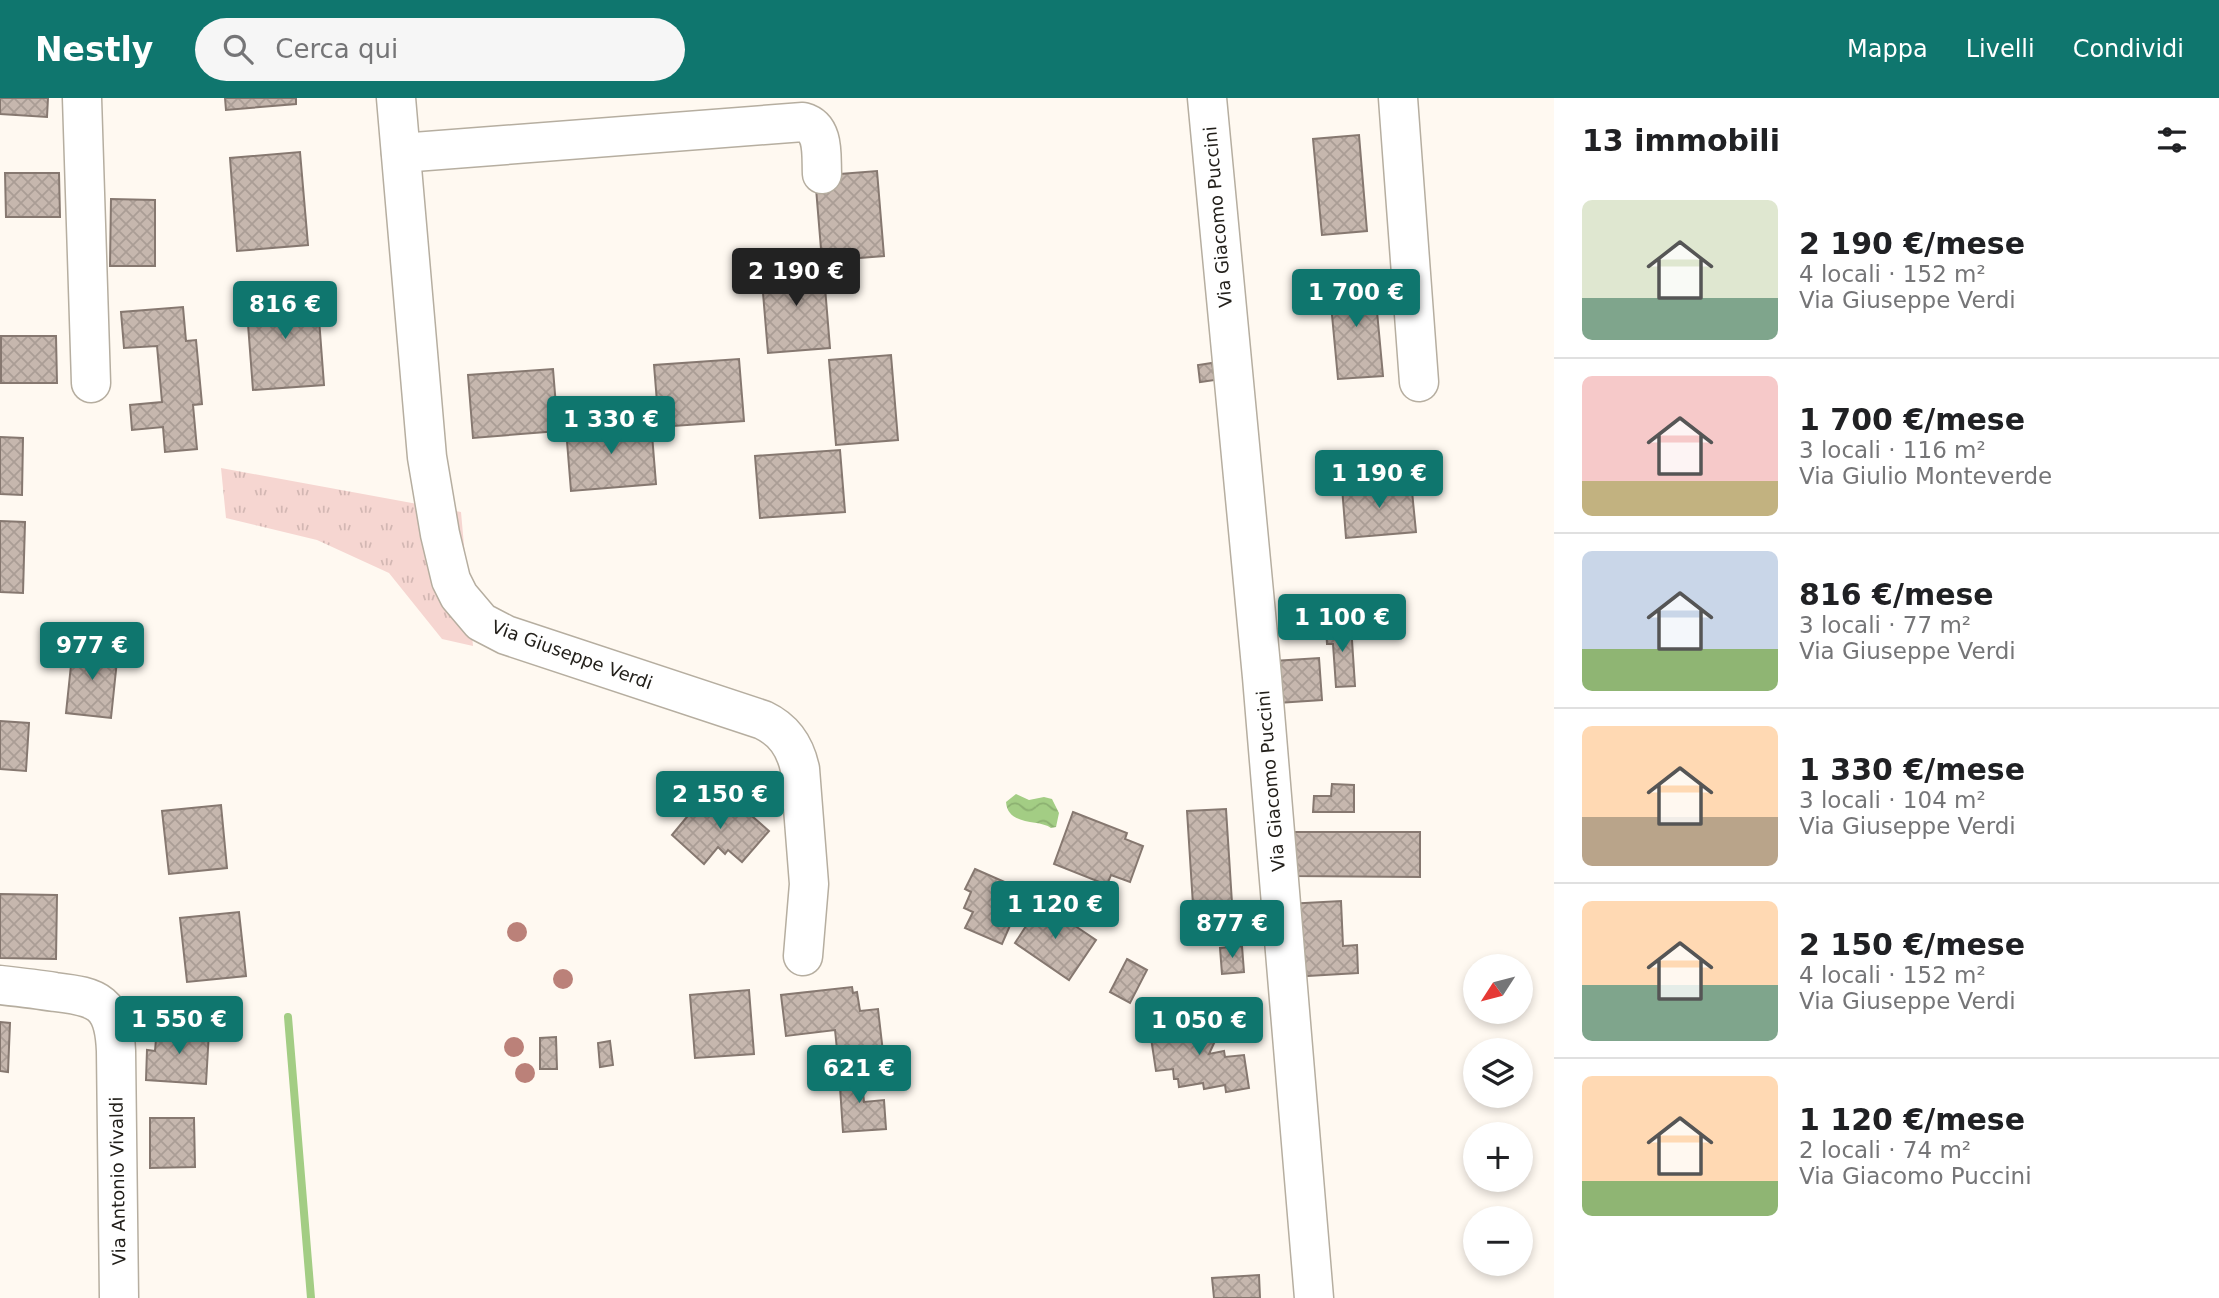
<!DOCTYPE html>
<html lang="it">
<head>
<meta charset="utf-8">
<style>
  :root { --surface:#fff; --page:#f6f6f6; --text:#202124; --muted:#757577; --line:#e0e0e0; --accent:#0f766e }
  body { margin:0; font-family:"DejaVu Sans",sans-serif; background:var(--page); color:var(--text); height:100vh; display:flex; flex-direction:column; font-size:26px; white-space:nowrap }
  * { box-sizing:border-box; margin:0 }
  p { font-size:23px; color:var(--muted) }
  .icon { flex:none; width:38px; height:38px; fill:none; stroke:currentColor; stroke-width:2; stroke-linecap:round; stroke-linejoin:round }
  .map { position:relative; flex:1; overflow:hidden }
  .side { display:flex; flex-direction:column; background:var(--surface); width:665px }
  .side>* { flex:none }
  .needle { width:46px; rotate:234deg }
  .fabs { position:absolute; left:1463px; top:856px; display:grid; gap:14px }
  .fabs a { display:grid; place-items:center; width:70px; height:70px; border-radius:50%; background:var(--surface); box-shadow:0 4px 10px #0003; font-size:35px }
  .price { position:absolute; translate:-50% -60px; padding:0 16px; border-radius:7px; background:var(--accent); color:#fff; font-size:23px; line-height:46px; filter:drop-shadow(0 2px 4px #0008) }
  .price::after { content:''; position:absolute; left:50%; top:42px; width:21px; height:16px; margin-left:-10px; background:inherit; clip-path:polygon(0 0,100% 0,50% 100%) }
  .price.on { background:#222; color:#fff }
  ul { padding:0; list-style:none }
  li { display:flex; align-items:center; gap:21px; height:175px; padding:0 28px }
  li+li { border-top:2px solid var(--line) }
  li span { display:grid; place-items:center; flex:none; width:196px; height:140px; border-radius:10px; color:#555 }
  li>.icon { margin-inline-start:auto }
  span .icon { width:84px; height:84px; fill:#fffc; stroke-width:1 }
  li b { font-size:30px }
  h2 { display:flex; justify-content:space-between; align-items:center; height:84px; padding:0 28px; font-size:30px }
  header { display:flex; align-items:center; gap:42px; box-sizing:border-box; height:98px; padding:0 35px; background:var(--accent); color:#fff }
  header strong { font-size:33px }
  nav { display:flex; gap:38px; margin-inline-start:auto; font-size:24px }
  .search { width:490px; height:63px; background:var(--page); display:flex; align-items:center; gap:18px; box-sizing:border-box; padding:0 24px; border-radius:38px; color:var(--muted); font-size:26px }
  main { display:flex; flex:1; min-height:0 }
  .map>svg:first-child { display:block }
</style>
</head>
<body>
<header>
<strong>Nestly</strong>
<div class="search"><svg class="icon" aria-label="search" viewBox="0 0 24 24"><circle cx="10" cy="10" r="6"/><path d="M15 15l6 6"/></svg>Cerca qui</div>
<nav><a>Mappa</a><a>Livelli</a><a>Condividi</a></nav>
</header>
<main>
<div class="map">
<svg width="1554" height="1200" viewBox="0 0 1554 1200">
  <defs>
    <pattern id="grass-tufts" width="24" height="20" patternUnits="userSpaceOnUse" patternTransform="scale(1.75)"><rect width="24" height="20" fill="#f6d6d1"/><path d="M3 7l-1-3M5 7V3M7 7l1-3M15 17l-1-3M17 17v-4M19 17l1-3" fill="none" stroke="#d3b7b3"/></pattern>
    <pattern id="water-waves" width="16" height="10" patternUnits="userSpaceOnUse" patternTransform="scale(1.75)"><rect width="16" height="10" fill="#a3cd84"/><path d="M0 5q4-4 8 0t8 0" fill="none" stroke="#8cb071"/></pattern>
    <pattern id="building-cross-hatch" width="8" height="8" patternUnits="userSpaceOnUse" patternTransform="scale(1.75)"><rect width="8" height="8" fill="#c6b7ae"/><path d="M0 0l8 8M0 8l8-8" fill="none" stroke="#aa9d95"/></pattern>
  </defs>
  <rect width="100%" height="100%" fill="#fff9f1"/>
  <!-- grass -->
  <path fill="url(#grass-tufts)" d="M221,370L461,414L473,548L442,541L389,475L317,442L226,420Z"/>
  <!-- water -->
  <path fill="url(#water-waves)" d="M1016,696L1029,702L1044,699L1052,701L1059,715L1056,729L1051,730C1040,721 1008,729 1006,704Z"/>
  <g fill="none" stroke-linecap="round" stroke-linejoin="round">
    <!-- stream -->
    <path stroke="#a3cd84" stroke-width="8" d="M288,919L311,1200"/>
  </g>
  <!-- building -->
  <g fill="url(#building-cross-hatch)" stroke="#867870" stroke-width="2">
    <path d="M0,0H48L47,19L0,16Z"/>
    <path d="M225,0H296V6L226,12Z"/>
    <path d="M1359,37L1367,133L1322,137L1313,41Z"/>
    <path d="M300,54L308,147L237,153L230,60Z"/>
    <path d="M877,73L884,158L822,163L815,78Z"/>
    <path d="M5,75H59L60,119H6Z"/>
    <path d="M111,101L155,102V168H110Z"/>
    <path d="M823,165L830,250L768,255L761,171Z"/>
    <path d="M1374,181L1383,278L1338,281L1329,185Z"/>
    <path d="M317,194L324,287L253,292L246,200Z"/>
    <path d="M183,209L186,243L196,242L202,306L193,307L197,351L165,354L163,329L132,332L130,307L162,304L157,248L124,250L121,214Z"/>
    <path d="M1,238H56L57,285H1Z"/>
    <path d="M891,257L898,342L836,347L829,262Z"/>
    <path d="M739,261L744,323L659,329L654,267Z"/>
    <path d="M1212,265L1215,282L1200,284L1198,267Z"/>
    <path d="M553,271L558,333L473,340L468,277Z"/>
    <path d="M651,324L656,386L571,393L566,331Z"/>
    <path d="M0,339L23,340L22,397L0,396Z"/>
    <path d="M840,352L845,414L760,420L755,358Z"/>
    <path d="M1411,383L1416,434L1346,440L1342,389Z"/>
    <path d="M0,423L25,424L23,495L0,494Z"/>
    <path d="M1351,527L1355,588L1336,589L1333,546H1327L1326,529Z"/>
    <path d="M73,548L118,553L111,620L66,615Z"/>
    <path d="M1319,560L1322,602L1278,605L1274,563Z"/>
    <path d="M0,623L29,625L26,673L0,671Z"/>
    <path d="M1332,686L1354,687V714H1313L1314,698H1331Z"/>
    <path d="M737,705L769,733L742,764L728,752L725,756L718,749L704,766L672,737L696,708Z"/>
    <path d="M221,707L227,770L169,776L162,713Z"/>
    <path d="M1226,711L1232,805L1193,807L1187,713Z"/>
    <path d="M1073,714L1127,735L1125,741L1143,748L1130,784L1111,777L1107,787L1054,766Z"/>
    <path d="M1291,734H1420V779L1291,778Z"/>
    <path d="M975,771L1025,793L1002,846L965,830L973,814L964,810L971,794L965,791Z"/>
    <path d="M0,796L57,797L56,861L0,860Z"/>
    <path d="M1341,803L1343,848L1357,847L1358,875L1291,879L1287,806Z"/>
    <path d="M1041,805L1096,842L1069,882L1015,845Z"/>
    <path d="M239,814L246,878L187,884L180,820Z"/>
    <path d="M1242,848L1244,874L1222,876L1220,850Z"/>
    <path d="M1127,861L1147,872L1130,905L1110,894Z"/>
    <path d="M852,889L853,895L857,894L860,913L878,911L884,963L850,968V960L838,961L835,932L786,938L781,897Z"/>
    <path d="M749,892L754,956L695,960L690,897Z"/>
    <path d="M1185,913L1221,930L1209,956L1224,953L1225,959L1244,957L1249,990L1226,994L1225,987L1204,991L1203,985L1179,989L1178,981H1174L1173,971L1156,973L1151,940L1175,937Z"/>
    <path d="M0,924L10,925L8,974L0,973Z"/>
    <path d="M157,929L209,933L206,986L146,982L147,952L155,953Z"/>
    <path d="M556,939L557,971H540V940Z"/>
    <path d="M610,943L613,967L600,969L598,945Z"/>
    <path d="M861,972L864,1004L884,1002L886,1031L843,1034L839,974Z"/>
    <path d="M150,1020H194L195,1069L150,1070Z"/>
    <path d="M1259,1177L1260,1200H1214L1212,1180Z"/>
  </g>
  <g fill="none" stroke-linecap="round" stroke-linejoin="round">
    <!-- minor casing -->
    <g stroke="#b6aea0" stroke-width="41">
      <g id="minor">
        <path d="M82,0L91,285"/>
        <path d="M396,0L427,359L440,436L451,482L459,498L481,524L506,537L763,622C784,632 795,648 800,671L809,786L803,858"/>
        <path d="M1207,0L1262,579L1314,1200"/>
        <path d="M1398,0L1419,284"/>
        <path d="M401,55L803,24C825,30 821,57 822,76"/>
        <path d="M0,887C18,889 36,891 55,894C98,899 114,904 116,953L119,1200"/>
      </g>
    </g>
    <!-- minor -->
    <use href="#minor" stroke="#fff" stroke-width="38"/>
  </g>
  <!-- trees -->
  <g fill="#bb8179">
    <circle cx="517" cy="834" r="10"/>
    <circle cx="563" cy="881" r="10"/>
    <circle cx="514" cy="949" r="10"/>
    <circle cx="525" cy="975" r="10"/>
  </g>
  <g text-anchor="middle" stroke-width="6" stroke-linejoin="round" paint-order="stroke">
    <!-- street labels -->
    <g font-size="18" fill="#23201b" stroke="#fff">
      <text transform="translate(1218 119) rotate(-95)" y="6">Via Giacomo Puccini</text>
      <text transform="translate(572 557) rotate(20)" y="6">Via Giuseppe Verdi</text>
      <text transform="translate(1271 683) rotate(-95)" y="6">Via Giacomo Puccini</text>
      <text transform="translate(118 1083) rotate(-91)" y="6">Via Antonio Vivaldi</text>
    </g>
  </g>
</svg>
<div class="fabs">
<a><svg class="needle" viewBox="-14 -14 28 28"><path d="M0-13l5 13h-10z" fill="#e53935"/><path d="M0 13l5-13h-10z" fill="#757577"/></svg></a>
<a><svg class="icon" aria-label="layers" viewBox="0 0 24 24"><path d="M12 4l9 5-9 5-9-5zM3 14l9 5 9-5"/></svg></a>
<a>+</a>
<a>−</a>
</div>
<b class="price on" style="left:796px;top:210px">2 190 €</b>
<b class="price" style="left:1356px;top:231px">1 700 €</b>
<b class="price" style="left:285px;top:243px">816 €</b>
<b class="price" style="left:611px;top:358px">1 330 €</b>
<b class="price" style="left:1379px;top:412px">1 190 €</b>
<b class="price" style="left:1342px;top:556px">1 100 €</b>
<b class="price" style="left:92px;top:584px">977 €</b>
<b class="price" style="left:720px;top:733px">2 150 €</b>
<b class="price" style="left:1055px;top:843px">1 120 €</b>
<b class="price" style="left:1232px;top:862px">877 €</b>
<b class="price" style="left:179px;top:958px">1 550 €</b>
<b class="price" style="left:1199px;top:959px">1 050 €</b>
<b class="price" style="left:859px;top:1007px">621 €</b>
</div>
<section class="side">
<h2>13 immobili<svg class="icon" aria-label="filters" viewBox="0 0 24 24"><path d="M4 7h16M4 17h16"/><circle cx="9" cy="7" r="2"/><circle cx="15" cy="17" r="2"/></svg></h2>
<ul>
<li><span style="background:linear-gradient(#dfe7d0 70%,#7fa58c 0)"><svg class="icon" aria-label="home" viewBox="0 0 24 24"><path d="M3 11l9-7 9 7M6 9v11h12V9"/></svg></span><div><b>2 190 €/mese</b><p>4 locali · 152 m²</p><p>Via Giuseppe Verdi</p></div></li>
<li><span style="background:linear-gradient(#f6c9c9 75%,#c2b280 0)"><svg class="icon" aria-label="home" viewBox="0 0 24 24"><path d="M3 11l9-7 9 7M6 9v11h12V9"/></svg></span><div><b>1 700 €/mese</b><p>3 locali · 116 m²</p><p>Via Giulio Monteverde</p></div></li>
<li><span style="background:linear-gradient(#c9d6e8 70%,#8fb573 0)"><svg class="icon" aria-label="home" viewBox="0 0 24 24"><path d="M3 11l9-7 9 7M6 9v11h12V9"/></svg></span><div><b>816 €/mese</b><p>3 locali · 77 m²</p><p>Via Giuseppe Verdi</p></div></li>
<li><span style="background:linear-gradient(#ffd9b3 65%,#b9a48a 0)"><svg class="icon" aria-label="home" viewBox="0 0 24 24"><path d="M3 11l9-7 9 7M6 9v11h12V9"/></svg></span><div><b>1 330 €/mese</b><p>3 locali · 104 m²</p><p>Via Giuseppe Verdi</p></div></li>
<li><span style="background:linear-gradient(#ffd9b3 60%,#7fa58c 0)"><svg class="icon" aria-label="home" viewBox="0 0 24 24"><path d="M3 11l9-7 9 7M6 9v11h12V9"/></svg></span><div><b>2 150 €/mese</b><p>4 locali · 152 m²</p><p>Via Giuseppe Verdi</p></div></li>
<li><span style="background:linear-gradient(#ffd9b3 75%,#8fb573 0)"><svg class="icon" aria-label="home" viewBox="0 0 24 24"><path d="M3 11l9-7 9 7M6 9v11h12V9"/></svg></span><div><b>1 120 €/mese</b><p>2 locali · 74 m²</p><p>Via Giacomo Puccini</p></div></li>
</ul>
</section>
</main>
</body>
</html>
